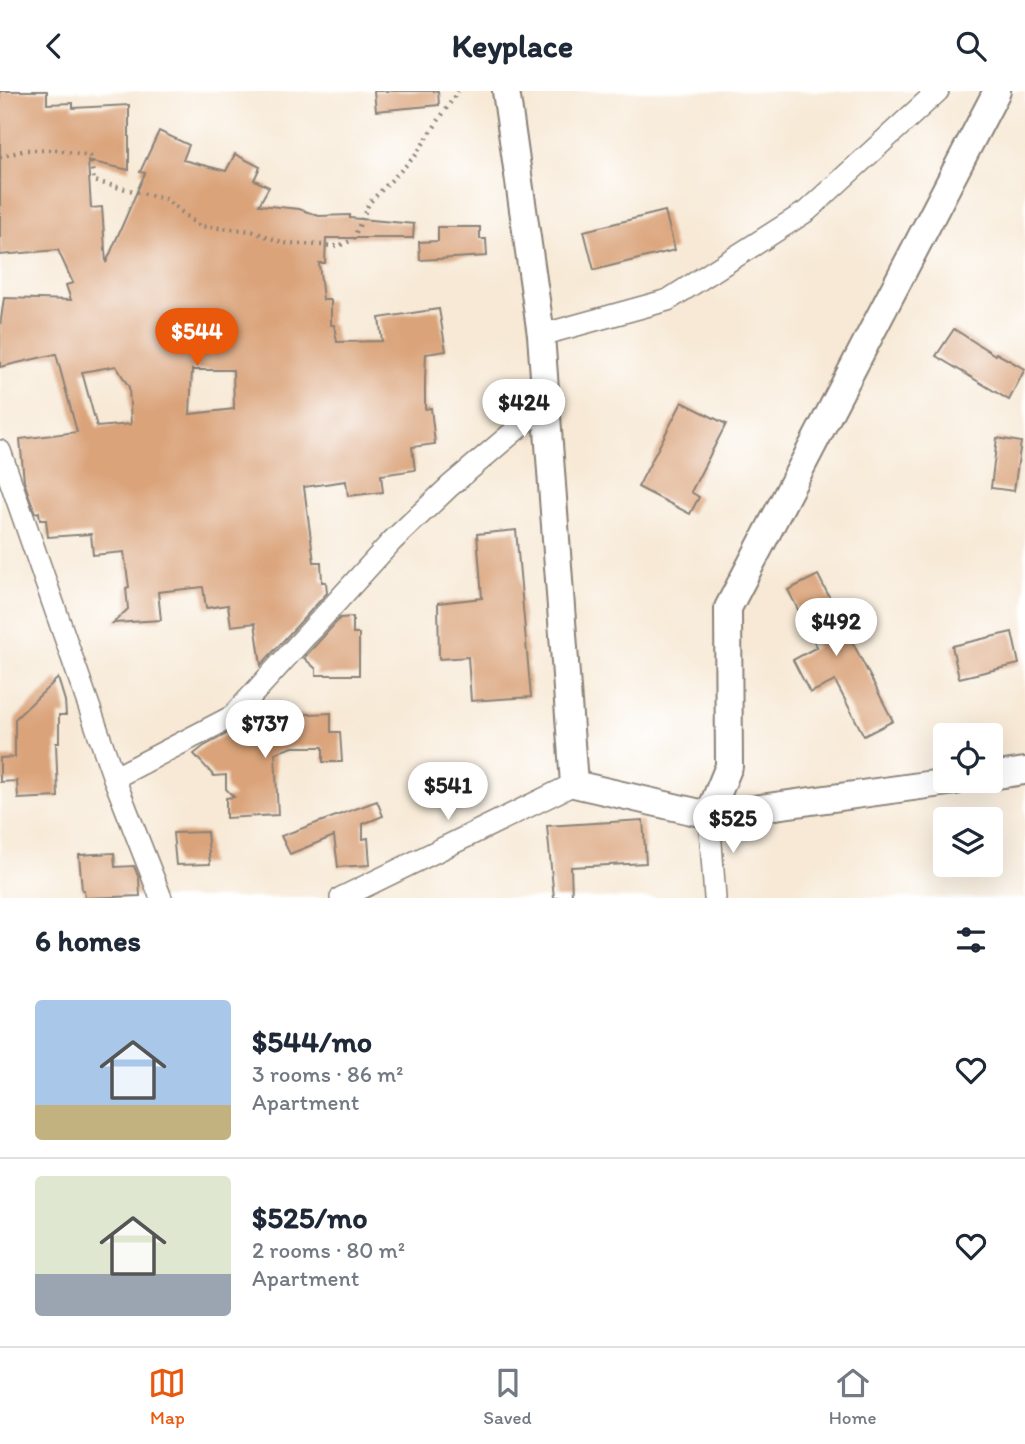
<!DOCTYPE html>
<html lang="en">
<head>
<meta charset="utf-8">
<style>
  :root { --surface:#fff; --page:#f2f2f3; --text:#1f2937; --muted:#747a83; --line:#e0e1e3; --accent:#ea580c }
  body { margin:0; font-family:Itim,sans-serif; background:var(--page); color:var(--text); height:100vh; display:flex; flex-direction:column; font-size:26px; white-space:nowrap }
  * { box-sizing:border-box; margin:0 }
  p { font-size:23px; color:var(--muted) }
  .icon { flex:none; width:38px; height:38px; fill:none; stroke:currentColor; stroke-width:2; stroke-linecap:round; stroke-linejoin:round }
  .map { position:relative; height:807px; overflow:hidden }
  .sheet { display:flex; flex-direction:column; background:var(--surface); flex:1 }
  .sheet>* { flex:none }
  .buttons { position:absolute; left:933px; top:632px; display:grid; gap:14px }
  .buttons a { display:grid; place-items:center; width:70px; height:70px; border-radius:7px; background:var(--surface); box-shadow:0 7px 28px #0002; font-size:35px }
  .price { position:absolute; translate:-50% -60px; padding:0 16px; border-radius:24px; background:#fff; color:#222; font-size:23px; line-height:46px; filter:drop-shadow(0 2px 4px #0008) }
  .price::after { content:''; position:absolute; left:50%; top:42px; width:21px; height:16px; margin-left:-10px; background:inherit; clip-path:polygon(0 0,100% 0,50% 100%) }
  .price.selected { background:var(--accent); color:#fff }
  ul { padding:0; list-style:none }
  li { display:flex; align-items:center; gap:21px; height:175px; padding:0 35px }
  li+li { border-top:2px solid var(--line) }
  li span { display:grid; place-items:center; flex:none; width:196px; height:140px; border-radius:7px; color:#555 }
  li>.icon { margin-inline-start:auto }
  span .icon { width:84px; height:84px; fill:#fffc; stroke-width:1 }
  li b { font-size:30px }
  h2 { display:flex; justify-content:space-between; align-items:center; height:84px; padding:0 35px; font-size:30px }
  header { display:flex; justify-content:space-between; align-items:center; height:91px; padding:0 35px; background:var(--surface); font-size:32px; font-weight:700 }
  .dock { display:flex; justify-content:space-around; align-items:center; height:98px; border-top:2px solid var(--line); background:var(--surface); font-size:19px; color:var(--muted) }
  .dock a { display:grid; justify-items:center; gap:4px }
  .dock .selected { color:var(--accent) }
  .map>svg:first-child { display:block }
</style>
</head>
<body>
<header><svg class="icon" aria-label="back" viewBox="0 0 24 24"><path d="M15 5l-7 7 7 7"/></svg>Keyplace<svg class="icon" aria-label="search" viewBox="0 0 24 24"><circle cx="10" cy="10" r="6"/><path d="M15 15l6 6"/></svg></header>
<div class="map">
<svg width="1025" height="807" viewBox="0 0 1025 807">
  <rect width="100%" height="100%" fill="#fff"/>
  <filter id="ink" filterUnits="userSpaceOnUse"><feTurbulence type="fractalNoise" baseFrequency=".0143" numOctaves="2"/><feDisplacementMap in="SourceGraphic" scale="14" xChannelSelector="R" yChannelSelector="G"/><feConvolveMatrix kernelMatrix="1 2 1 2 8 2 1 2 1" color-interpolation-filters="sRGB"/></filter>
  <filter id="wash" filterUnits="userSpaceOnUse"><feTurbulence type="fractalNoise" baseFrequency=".00686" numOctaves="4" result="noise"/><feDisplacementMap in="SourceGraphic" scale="28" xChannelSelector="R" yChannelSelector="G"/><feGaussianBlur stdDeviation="1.57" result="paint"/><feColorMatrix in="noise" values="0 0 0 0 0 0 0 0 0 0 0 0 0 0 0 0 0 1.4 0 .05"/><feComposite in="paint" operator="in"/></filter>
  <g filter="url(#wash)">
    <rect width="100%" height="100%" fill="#f7e9d5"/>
    <g id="blocks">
      <!-- building -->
      <g fill="#daa379" fill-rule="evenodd">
        <path d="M0,0H47V13L73,12V17L129,14V79L88,70L91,117L102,116L106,172L145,82L140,81L159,40L189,54L183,69L226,80L235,63L260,76L254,89L269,96L259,114L299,118L319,125L350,124V127L414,133L413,147H326L325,172H319L323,209H331V234H334L337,251L382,250L379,227L439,218L446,260L426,263L425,287V318L431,317L435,353L412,356L415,379L381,384L383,401L348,405L346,390L304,396L314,471H321L322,491H326L327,502L261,574L255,532L231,535L228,514L206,517L203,496L158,501L161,529L113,532L128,518L126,497L129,496L124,461L93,464L91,443L48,446L46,429H40L39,421L35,422L24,390L20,348L77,341L56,263L0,276V235L4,207L71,209L66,194L73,192L58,159L0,164ZM116,275L129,296L131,333L97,336L82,281ZM192,279H233L234,318L190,323Z"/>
        <path d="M374,0H438L439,14L376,20Z"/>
        <path d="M665,120L675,159L594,179L584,140Z"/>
        <path d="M438,136H480V148H486L487,165L420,169L419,151L438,150Z"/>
        <path d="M954,238L995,264L996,262L1025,278L1009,309L936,265Z"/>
        <path d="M682,311L726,333L691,401L699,406L690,423L638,396Z"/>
        <path d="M997,347L1021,351L1014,400L991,397Z"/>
        <path d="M516,439L531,606L471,610L468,566L439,568L438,512L482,507L477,443Z"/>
        <path d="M818,484L893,630L864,645L835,590L810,602L793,569L817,556L788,499Z"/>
        <path d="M353,526V543H359V584H316V578L304,567L340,527Z"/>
        <path d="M1012,541L1019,573L959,587L952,555Z"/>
        <path d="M58,587L65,610L66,624H59V652H56L58,706L18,708L17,690L0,691V667L15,666V628Z"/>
        <path d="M331,622V641H340L342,671H323V656H293L275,662L278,724L226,727V707L234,706L226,698V684L214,685L194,663L204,655L230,641L237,649L247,640L289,624Z"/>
        <path d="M377,710L383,725L363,733V748L368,747L370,774L338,776L334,745L290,763L281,745Z"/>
        <path d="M643,729L646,772L571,776L572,807H554L547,735Z"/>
        <path d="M207,741L210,773L176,774L173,742Z"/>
        <path d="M114,762L115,776L134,775L139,787L140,805L85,807L84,799H82L79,764Z"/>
      </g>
    </g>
  </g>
  <g filter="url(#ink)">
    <use href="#blocks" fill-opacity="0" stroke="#8a8278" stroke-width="2"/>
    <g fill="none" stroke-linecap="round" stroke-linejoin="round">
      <!-- minor casing -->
      <g stroke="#8a8278" stroke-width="24">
        <g id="minor">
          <path d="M541,244L668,209L807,120L938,0"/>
          <path d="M0,360L114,687L161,807"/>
          <path d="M114,687L233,625L392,450L450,395L545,314"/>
          <path d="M709,724L715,807"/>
          <path d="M341,807L574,693"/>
        </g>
      </g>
      <!-- tertiary casing -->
      <g stroke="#8a8278" stroke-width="30">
        <g id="tertiary">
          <path d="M506,0L541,244L574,693L709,724L956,690"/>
          <path d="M990,685L1025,680"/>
          <path d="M709,724L729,675L728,517L997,0"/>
        </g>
      </g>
      <!-- path -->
      <path stroke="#8a8278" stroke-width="4.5" stroke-dasharray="2 5" stroke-linecap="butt" d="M0,66L26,59H57L90,65L94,90L165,108L199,135L252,140L284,152L338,155L353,149L369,112L415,65L458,0"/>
      <!-- minor -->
      <use href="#minor" stroke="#fff" stroke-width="21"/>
      <!-- tertiary -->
      <use href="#tertiary" stroke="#fff" stroke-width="26"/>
    </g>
  </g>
</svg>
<div class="buttons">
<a><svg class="icon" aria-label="locate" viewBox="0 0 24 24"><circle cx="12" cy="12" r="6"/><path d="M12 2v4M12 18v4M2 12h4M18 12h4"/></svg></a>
<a><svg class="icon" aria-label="layers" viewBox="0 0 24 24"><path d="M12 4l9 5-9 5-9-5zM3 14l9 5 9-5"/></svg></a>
</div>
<b class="price selected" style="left:197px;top:277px">$544</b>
<b class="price" style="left:524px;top:348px">$424</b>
<b class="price" style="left:836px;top:567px">$492</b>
<b class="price" style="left:265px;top:669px">$737</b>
<b class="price" style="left:448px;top:731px">$541</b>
<b class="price" style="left:733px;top:764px">$525</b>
</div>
<section class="sheet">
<h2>6 homes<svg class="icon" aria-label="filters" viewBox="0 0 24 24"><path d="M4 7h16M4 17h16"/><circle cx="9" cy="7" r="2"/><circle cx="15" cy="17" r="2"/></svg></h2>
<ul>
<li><span style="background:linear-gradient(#a9c7e8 75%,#c2b280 0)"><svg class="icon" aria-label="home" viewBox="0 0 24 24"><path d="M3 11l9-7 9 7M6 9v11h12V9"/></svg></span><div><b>$544/mo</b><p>3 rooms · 86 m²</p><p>Apartment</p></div><svg class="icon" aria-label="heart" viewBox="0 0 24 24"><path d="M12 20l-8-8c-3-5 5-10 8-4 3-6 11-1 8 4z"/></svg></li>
<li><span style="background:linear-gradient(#dfe7d0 70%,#9aa5b1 0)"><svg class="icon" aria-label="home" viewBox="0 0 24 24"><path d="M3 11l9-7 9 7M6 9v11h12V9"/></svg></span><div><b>$525/mo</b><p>2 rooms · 80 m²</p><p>Apartment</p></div><svg class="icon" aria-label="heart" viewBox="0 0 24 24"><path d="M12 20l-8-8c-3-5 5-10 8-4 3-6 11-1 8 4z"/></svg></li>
</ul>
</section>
<nav class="dock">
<a class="selected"><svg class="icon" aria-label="map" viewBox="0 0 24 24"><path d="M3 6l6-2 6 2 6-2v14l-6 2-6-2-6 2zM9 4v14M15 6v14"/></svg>Map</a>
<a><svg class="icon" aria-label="saved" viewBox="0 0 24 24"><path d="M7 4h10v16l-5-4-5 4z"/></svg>Saved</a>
<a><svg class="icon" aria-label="home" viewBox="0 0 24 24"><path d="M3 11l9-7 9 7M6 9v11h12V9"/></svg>Home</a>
</nav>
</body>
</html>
